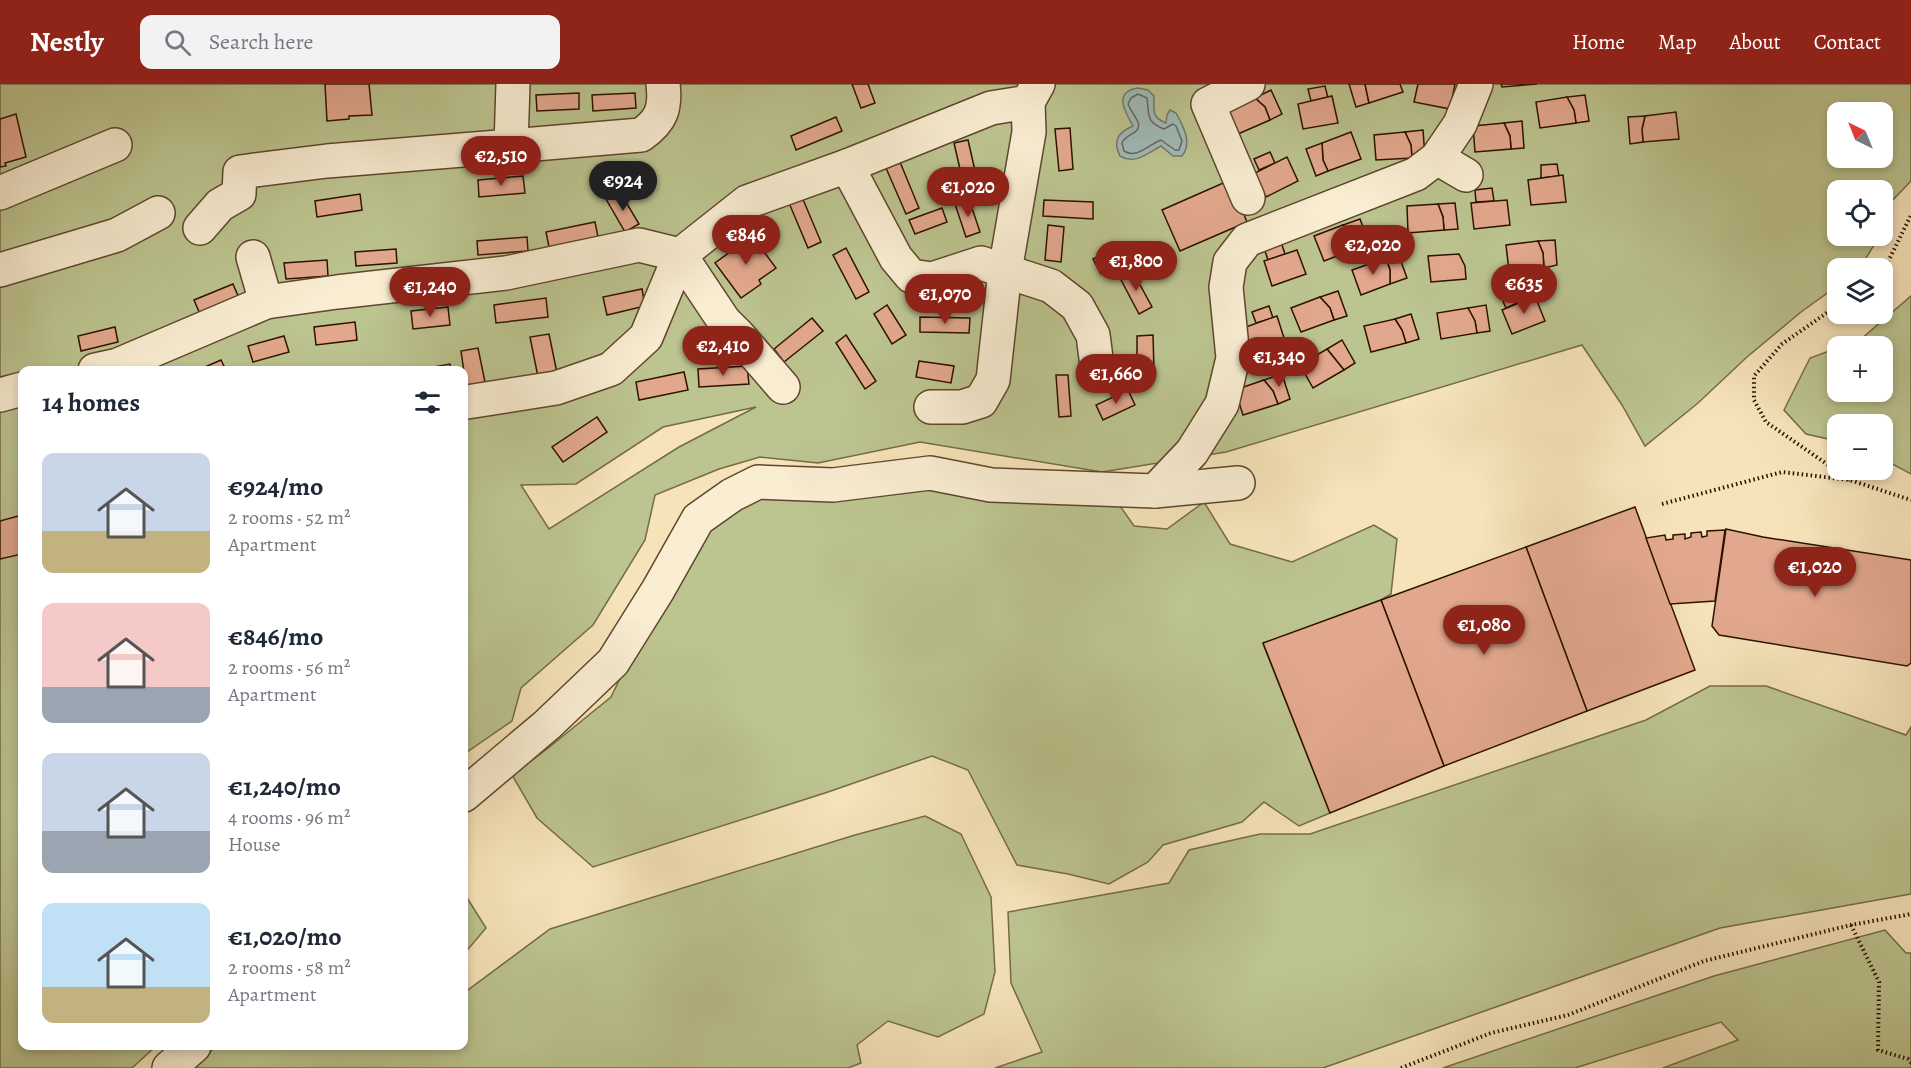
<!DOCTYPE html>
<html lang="en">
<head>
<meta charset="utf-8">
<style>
  :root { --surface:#fff; --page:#f2f2f3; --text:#1f2937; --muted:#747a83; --accent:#8f2418 }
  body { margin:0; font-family:Alegreya,serif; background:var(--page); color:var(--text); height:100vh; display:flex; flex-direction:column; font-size:22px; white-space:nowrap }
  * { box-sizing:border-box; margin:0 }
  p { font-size:20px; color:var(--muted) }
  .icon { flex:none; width:33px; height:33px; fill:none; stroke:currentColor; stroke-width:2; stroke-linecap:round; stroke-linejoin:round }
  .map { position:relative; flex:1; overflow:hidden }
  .side { position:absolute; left:18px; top:282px; width:450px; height:684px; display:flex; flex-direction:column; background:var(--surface); border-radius:12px; box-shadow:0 3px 9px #0003 }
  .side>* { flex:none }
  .needle { width:39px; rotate:317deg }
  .tools { position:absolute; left:1827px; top:18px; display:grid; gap:12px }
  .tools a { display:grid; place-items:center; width:66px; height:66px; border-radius:12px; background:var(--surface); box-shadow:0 3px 9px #0003; font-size:30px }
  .price { position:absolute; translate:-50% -51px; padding:0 14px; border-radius:21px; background:var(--accent); color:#fff; font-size:20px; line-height:39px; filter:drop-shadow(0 2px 3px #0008) }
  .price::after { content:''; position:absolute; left:50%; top:36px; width:18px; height:14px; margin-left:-9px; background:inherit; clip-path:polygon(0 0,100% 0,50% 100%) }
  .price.active { background:#222; color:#fff }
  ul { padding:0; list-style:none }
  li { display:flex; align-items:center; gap:18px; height:150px; padding:0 24px }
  li span { display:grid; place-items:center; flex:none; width:168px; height:120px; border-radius:12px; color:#555 }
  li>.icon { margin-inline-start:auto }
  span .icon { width:72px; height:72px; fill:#fffc; stroke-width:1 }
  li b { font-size:26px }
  h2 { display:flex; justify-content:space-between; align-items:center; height:72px; padding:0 24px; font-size:26px }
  header { display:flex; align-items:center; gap:36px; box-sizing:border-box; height:84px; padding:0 30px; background:var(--accent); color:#fff }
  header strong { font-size:28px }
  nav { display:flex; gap:33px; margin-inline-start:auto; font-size:21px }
  .search { width:420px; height:54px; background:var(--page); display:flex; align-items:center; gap:15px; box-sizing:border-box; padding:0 21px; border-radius:12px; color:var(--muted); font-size:22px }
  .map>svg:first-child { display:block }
</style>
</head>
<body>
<header>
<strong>Nestly</strong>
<div class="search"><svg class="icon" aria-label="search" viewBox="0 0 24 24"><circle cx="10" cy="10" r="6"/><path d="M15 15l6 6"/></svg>Search here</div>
<nav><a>Home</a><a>Map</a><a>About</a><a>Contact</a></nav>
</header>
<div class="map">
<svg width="1911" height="984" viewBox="0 0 1911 984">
  <rect width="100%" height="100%" fill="#f6e3b9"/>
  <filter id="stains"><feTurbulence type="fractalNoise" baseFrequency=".00333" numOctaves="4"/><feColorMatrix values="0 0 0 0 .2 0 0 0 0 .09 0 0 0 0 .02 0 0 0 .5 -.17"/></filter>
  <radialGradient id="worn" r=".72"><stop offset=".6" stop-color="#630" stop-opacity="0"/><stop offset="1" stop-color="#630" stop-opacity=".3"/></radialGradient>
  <!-- green -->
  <g fill="#bcc48f" stroke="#756b48" stroke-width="1.5" fill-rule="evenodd">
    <path d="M0,0H1911V97L1889,120L1883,139L1882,106H1838V152H1878L1874,161L1860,184H1838L1837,202L1801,228L1747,273L1698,319L1645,362L1622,321L1582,261L1226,368L1102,388L920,358L818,379L760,373L719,385L655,411L645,456L593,541L521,604L512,637L464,670V286H22V962H156L132,984H0ZM1838,28H1882V74H1838ZM756,323L679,363L549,445L521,401L576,400L663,343Z"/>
    <path d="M1911,212V390L1883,375L1882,340H1838L1837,357L1806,350L1784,326L1810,274L1837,264L1838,308H1882V262H1840L1861,255Z"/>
    <path d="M927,395L1118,419L1134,442L1167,445L1204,418L1230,460L1292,478L1374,441L1397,455L1391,510L1381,516L1263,560L1330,729L1299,742L1264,718L1242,738L1163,761L1148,778L1109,800L1068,790L1017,781L968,686L932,672L825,709L593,783L537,734L512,691L547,665L611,613L667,497L705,443L760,403Z"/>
    <path d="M1710,602H1766L1906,651L1911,643V810L1720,844L1323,984H995L1042,968L1011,899L1008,828L1169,799L1189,766L1260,750H1310L1646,636Z"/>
    <path d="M925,732L961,750L991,813L995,888L984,930L938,953L888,937L857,961L861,979L848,984H193L216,962H464V909L550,845L855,751Z"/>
    <path d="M464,809L486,844L464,870Z"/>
    <path d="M1885,846L1906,869H1911V984H1663L1738,956L1721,938L1575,984H1443L1714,892Z"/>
  </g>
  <!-- water -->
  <path fill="#a0bcb9" stroke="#72786f" stroke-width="1.5" d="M1138,4L1148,6L1154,12C1154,26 1151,33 1166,39L1167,31L1170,26L1176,29C1183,42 1193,59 1182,72H1173L1161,62C1146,70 1135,81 1120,72C1112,56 1119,48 1133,42C1126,29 1112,8 1138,4Z"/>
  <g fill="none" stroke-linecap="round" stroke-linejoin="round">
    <!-- shore -->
    <path stroke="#67675c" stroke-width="1.5" d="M1138,10L1147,14C1149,31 1146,38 1164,45L1173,40L1176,42L1182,57L1179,66H1175L1161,56C1148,61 1137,75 1124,67L1122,59C1126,49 1142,50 1138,38C1135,32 1131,27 1128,20L1131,14Z"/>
  </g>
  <!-- building -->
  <g fill="#e2a88d" stroke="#2e1200" stroke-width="1.5">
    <path d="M325,0H369L372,31L349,32V35L327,37Z"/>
    <path d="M852,0H868L875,19L861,24Z"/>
    <path d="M1349,0H1365L1369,19L1356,23Z"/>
    <path d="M1365,0H1400L1403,8L1369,19Z"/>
    <path d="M1418,0H1455L1450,25L1414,18Z"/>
    <path d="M1501,0H1537L1502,3Z"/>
    <path d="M1325,2L1328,14L1311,17L1308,5Z"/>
    <path d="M1271,6L1282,30L1270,36L1265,23L1255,14Z"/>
    <path d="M579,9V25L537,27L536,11Z"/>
    <path d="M635,9L636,24L593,27L592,11Z"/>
    <path d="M1585,11L1589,37L1576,39L1574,26L1567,13Z"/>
    <path d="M1332,12L1338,39L1303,45L1298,20Z"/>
    <path d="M1567,13L1574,26L1576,39L1540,44L1536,18Z"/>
    <path d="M1255,14L1265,23L1270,36L1238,50L1226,27Z"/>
    <path d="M1676,28L1679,55L1643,58L1642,45L1645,32Z"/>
    <path d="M16,30L26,73L5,79L6,82L0,83V35Z"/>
    <path d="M1645,32L1642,45L1643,58L1630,60L1628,33Z"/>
    <path d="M836,33L842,47L796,66L791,52Z"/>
    <path d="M1522,37L1524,64L1511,65L1510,52L1504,39Z"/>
    <path d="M1504,39L1510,52L1511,65L1475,68L1473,42Z"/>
    <path d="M1070,44L1073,85L1059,87L1055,45Z"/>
    <path d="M1423,46L1425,73L1412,74L1411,61L1405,48Z"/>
    <path d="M1351,48L1361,75L1328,87L1323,76L1322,59Z"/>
    <path d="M1405,48L1411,61L1412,74L1376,76L1374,51Z"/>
    <path d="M968,56L979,104L965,107L954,59Z"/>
    <path d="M1322,59L1323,76L1328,87L1316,92L1306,65Z"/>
    <path d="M1270,68L1275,79L1259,86L1254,75Z"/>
    <path d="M1287,73L1298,97L1266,113L1255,89Z"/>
    <path d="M900,78L919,124L906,130L886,84Z"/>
    <path d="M1557,80L1559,92L1541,94V81Z"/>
    <path d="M1563,91L1566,118L1531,121L1528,96Z"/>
    <path d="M523,92L525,109L479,113L478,96Z"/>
    <path d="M1230,96L1247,138L1180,167L1162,126Z"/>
    <path d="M1492,104L1494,117L1476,118L1475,106Z"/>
    <path d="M620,108L639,140L625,148L606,115Z"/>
    <path d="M360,110L362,126L317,133L315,117Z"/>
    <path d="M802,113L821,158L808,164L789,119Z"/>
    <path d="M969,115L980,148L966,153L955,120Z"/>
    <path d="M1044,116L1093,118V135L1043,132Z"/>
    <path d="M1507,116L1510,141L1474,145L1471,119Z"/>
    <path d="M1455,119L1458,145L1444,146L1443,133L1438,120Z"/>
    <path d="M1438,120L1443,133L1444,146L1408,149L1407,122Z"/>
    <path d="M942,124L947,138L915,150L909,136Z"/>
    <path d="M1360,135L1369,159L1358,164L1352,151L1343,141Z"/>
    <path d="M595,138L598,153L549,163L546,148Z"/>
    <path d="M1048,141L1064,143L1061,178L1045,176Z"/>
    <path d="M1343,141L1352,151L1358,164L1324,177L1314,152Z"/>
    <path d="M750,149L776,184L759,196L761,200L741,214L715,179L734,165L732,161Z"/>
    <path d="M527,153L528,167L478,171L477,157Z"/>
    <path d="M1555,156L1557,181L1544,184L1543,169L1538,157Z"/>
    <path d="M1538,157L1543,169L1544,184L1509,187L1506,161Z"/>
    <path d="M1281,158L1285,170L1268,176L1264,164Z"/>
    <path d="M1124,159L1132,173L1101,190L1093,175Z"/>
    <path d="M846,164L869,208L856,215L833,171Z"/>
    <path d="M396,165L397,179L356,182L355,168Z"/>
    <path d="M1297,166L1306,190L1272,202L1264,177Z"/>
    <path d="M1398,169L1407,194L1390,200V186L1386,174Z"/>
    <path d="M1459,170L1465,182L1466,195L1431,198L1428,172Z"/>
    <path d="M1386,174L1390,186V200L1361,211L1352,186Z"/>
    <path d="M327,176L328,192L286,195L284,179Z"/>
    <path d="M1132,186L1152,223L1139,230L1119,192Z"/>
    <path d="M233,200L239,214L200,230L194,216Z"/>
    <path d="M642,205L645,222L607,231L603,213Z"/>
    <path d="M1518,206L1522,217L1506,224L1501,213Z"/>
    <path d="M1338,207L1347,232L1334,236L1330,224L1320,213Z"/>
    <path d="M1535,212L1545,237L1512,250L1502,226Z"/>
    <path d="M1320,213L1330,224L1334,236L1301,248L1291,224Z"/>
    <path d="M546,214L548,233L496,239L494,221Z"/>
    <path d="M887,221L906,251L892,260L874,230Z"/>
    <path d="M1486,221L1490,247L1477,249L1475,237L1468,224Z"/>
    <path d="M1269,222L1273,234L1256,239L1252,228Z"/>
    <path d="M448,223L450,241L413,245L411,227Z"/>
    <path d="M1468,224L1475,237L1477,249L1441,255L1437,229Z"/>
    <path d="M1411,230L1419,255L1406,259L1402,246L1395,235Z"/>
    <path d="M1277,232L1285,257L1251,269L1243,244Z"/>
    <path d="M920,233L970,234L969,249L920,248Z"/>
    <path d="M812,234L823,247L784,278L774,265Z"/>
    <path d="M1395,235L1402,246L1406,259L1371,268L1364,242Z"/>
    <path d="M355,238L357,256L316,261L314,243Z"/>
    <path d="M115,243L118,258L81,267L78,252Z"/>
    <path d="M549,250L557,289L538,293L530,253Z"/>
    <path d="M846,251L876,297L865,305L836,259Z"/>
    <path d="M1153,251L1154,286H1137V252Z"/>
    <path d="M284,252L289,268L253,278L248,262Z"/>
    <path d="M1342,256L1355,279L1344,286L1327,265Z"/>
    <path d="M478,264L485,298L466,302L461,267Z"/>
    <path d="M1327,265L1344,286L1313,304L1300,281Z"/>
    <path d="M221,276L226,286H198Z"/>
    <path d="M919,277L954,282L951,299L916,293Z"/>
    <path d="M450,280L451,286H417Z"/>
    <path d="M747,282L749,300L699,303L698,285Z"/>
    <path d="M684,288L688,306L639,316L636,298Z"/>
    <path d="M1282,290L1290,315L1278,320L1273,307L1264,296Z"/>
    <path d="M1056,291H1068L1071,332L1059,333Z"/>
    <path d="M1264,296L1273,307L1278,320L1243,331L1235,306Z"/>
    <path d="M1128,306L1135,321L1103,336L1096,321Z"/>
    <path d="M597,333L607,348L563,378L552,363Z"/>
    <path d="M1635,423L1695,586L1587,627L1526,463Z"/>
    <path d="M22,431V470L0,475V437Z"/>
    <path d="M1726,445L1763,453L1911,476V579L1907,582L1719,551L1712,542Z"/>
    <path d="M1725,446L1715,517L1670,520L1646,454L1665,451L1666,456L1673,455V451L1685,450V455L1691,453V449L1701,448L1702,453L1707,452V447Z"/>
    <path d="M1526,463L1587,627L1444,682L1381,516Z"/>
    <path d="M1381,516L1444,682L1330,729L1263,559Z"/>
  </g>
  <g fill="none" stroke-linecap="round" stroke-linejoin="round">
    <!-- minor casing -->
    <g stroke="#60462e" stroke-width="36">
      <g id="minor">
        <path d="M1248,0L1208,20L1248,114"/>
        <path d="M511,62L641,51C661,37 666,25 663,0"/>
        <path d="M1437,74L1466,91"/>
        <path d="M847,82L896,174L911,192L932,195L981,179L1005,187L1029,48L1028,18"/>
        <path d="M0,109L115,61"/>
        <path d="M200,144L220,121L239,110L240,88L327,77L511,62L513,0"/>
        <path d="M253,173L266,218"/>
        <path d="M0,186L117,151L158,129"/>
        <path d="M95,286L118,281L266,218L337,208L506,189L639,161L680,171L724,237L739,252L783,303"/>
        <path d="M0,311L22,305"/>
        <path d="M467,318L556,304L611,285L646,253L680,171L747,118L847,82L991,24L1028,18L1038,0"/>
        <path d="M931,323H962L981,317L993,296L1005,187L1051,202L1077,222L1093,251L1097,282"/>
        <path d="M1155,407L1192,368L1222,320L1233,274L1226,203L1230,178L1247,156L1416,90L1437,74L1460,40L1476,0"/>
        <path d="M464,711L547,641L613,578L658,506L698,435L732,411L758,398L833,401L930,389L991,401L1155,407L1238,399"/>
        <path d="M169,984L194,962"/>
      </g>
    </g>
    <!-- path -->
    <g stroke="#2e1200" stroke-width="4" stroke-dasharray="1.5 3" stroke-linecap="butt">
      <path d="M1882,190L1911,131"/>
      <path d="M1838,221L1782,260L1754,292V316L1766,338L1850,396"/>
      <path d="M1662,420L1782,388L1850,396L1911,416"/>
      <path d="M1851,841L1879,898L1878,966L1908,975L1911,979"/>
      <path d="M1401,984L1491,949L1568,931L1704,877L1851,841L1911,830"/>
    </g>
    <!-- minor -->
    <use href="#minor" stroke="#f9edd2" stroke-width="33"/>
  </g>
  <rect width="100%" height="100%" filter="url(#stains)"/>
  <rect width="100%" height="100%" fill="url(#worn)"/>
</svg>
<div class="tools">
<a><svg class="needle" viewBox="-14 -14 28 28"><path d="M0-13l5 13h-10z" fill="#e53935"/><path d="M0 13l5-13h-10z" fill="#747a83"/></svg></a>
<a><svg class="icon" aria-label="locate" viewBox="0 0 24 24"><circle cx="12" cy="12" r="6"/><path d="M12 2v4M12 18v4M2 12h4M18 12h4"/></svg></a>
<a><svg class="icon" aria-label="layers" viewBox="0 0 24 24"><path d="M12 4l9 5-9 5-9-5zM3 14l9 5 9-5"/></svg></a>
<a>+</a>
<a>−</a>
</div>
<b class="price" style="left:501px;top:103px">€2,510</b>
<b class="price active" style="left:623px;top:128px">€924</b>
<b class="price" style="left:968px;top:134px">€1,020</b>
<b class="price" style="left:746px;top:182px">€846</b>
<b class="price" style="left:1373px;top:192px">€2,020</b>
<b class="price" style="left:1136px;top:208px">€1,800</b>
<b class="price" style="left:1524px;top:231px">€635</b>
<b class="price" style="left:430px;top:234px">€1,240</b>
<b class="price" style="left:945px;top:241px">€1,070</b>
<b class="price" style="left:723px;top:293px">€2,410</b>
<b class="price" style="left:1279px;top:304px">€1,340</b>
<b class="price" style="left:1116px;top:321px">€1,660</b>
<b class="price" style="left:1815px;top:514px">€1,020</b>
<b class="price" style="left:1484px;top:572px">€1,080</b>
<section class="side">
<h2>14 homes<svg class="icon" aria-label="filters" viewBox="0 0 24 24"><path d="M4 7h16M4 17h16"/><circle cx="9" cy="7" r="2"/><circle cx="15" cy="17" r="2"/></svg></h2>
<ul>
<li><span style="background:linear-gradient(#c9d6e8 65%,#c2b280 0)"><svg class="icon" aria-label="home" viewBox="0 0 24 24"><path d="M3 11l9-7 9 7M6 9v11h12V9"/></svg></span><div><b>€924/mo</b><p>2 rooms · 52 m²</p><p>Apartment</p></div></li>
<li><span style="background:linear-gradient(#f6c9c9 70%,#9aa5b1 0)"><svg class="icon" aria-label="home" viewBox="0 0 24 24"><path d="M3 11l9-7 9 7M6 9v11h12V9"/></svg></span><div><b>€846/mo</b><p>2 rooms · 56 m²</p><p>Apartment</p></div></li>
<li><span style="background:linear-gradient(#c9d6e8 65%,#9aa5b1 0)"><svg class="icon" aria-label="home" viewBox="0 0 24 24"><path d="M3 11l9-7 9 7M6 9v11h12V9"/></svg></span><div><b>€1,240/mo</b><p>4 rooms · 96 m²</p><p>House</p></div></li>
<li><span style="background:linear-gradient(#bfe0f5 70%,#c2b280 0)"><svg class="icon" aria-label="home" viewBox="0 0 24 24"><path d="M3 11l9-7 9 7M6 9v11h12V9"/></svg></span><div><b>€1,020/mo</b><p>2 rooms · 58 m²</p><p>Apartment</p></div></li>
</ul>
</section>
</div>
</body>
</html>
